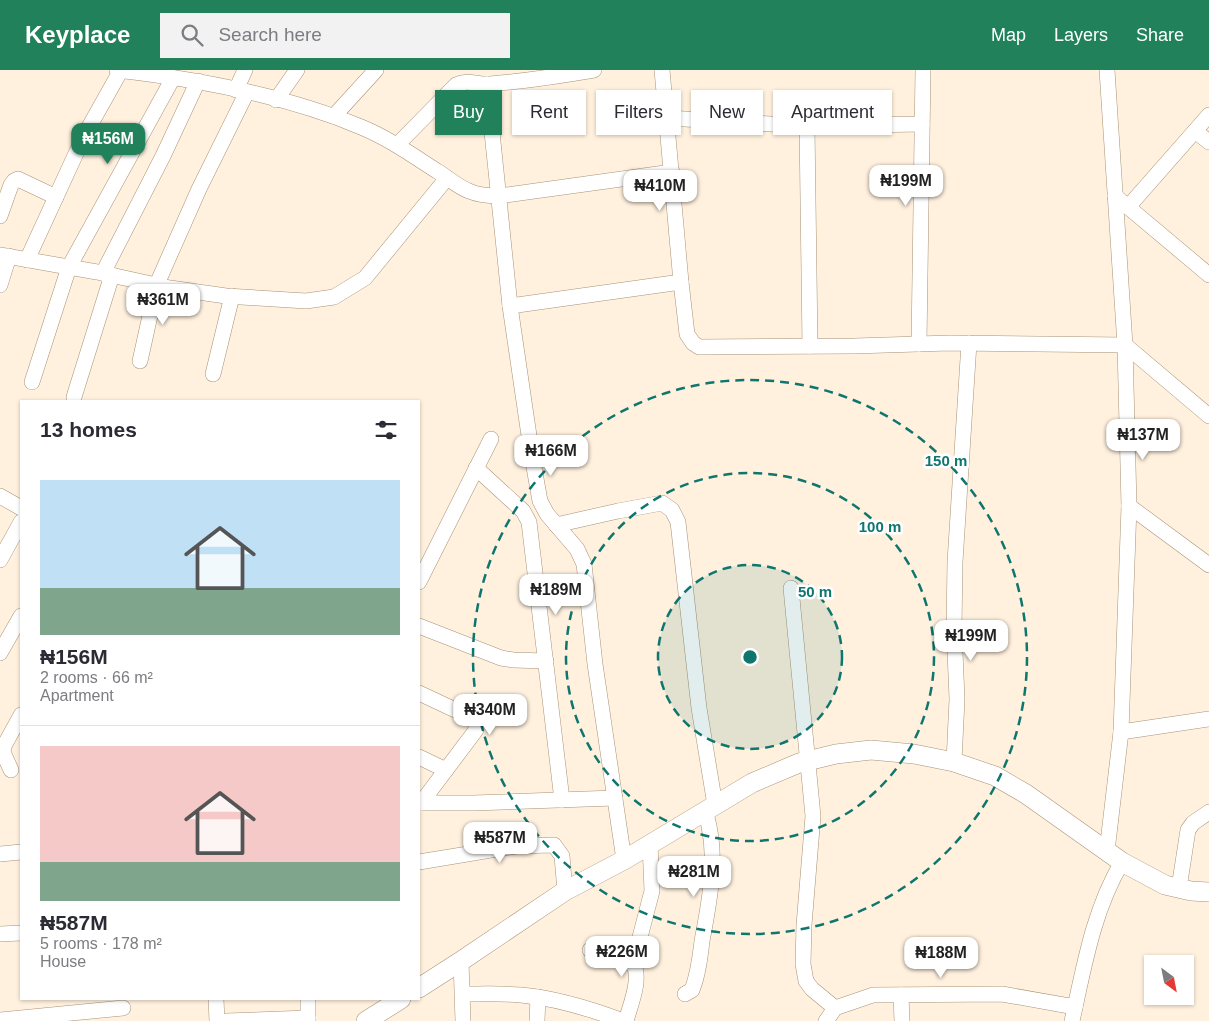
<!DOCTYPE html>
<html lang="en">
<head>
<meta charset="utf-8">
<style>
  :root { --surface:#fff; --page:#f2f2f3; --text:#2b2b33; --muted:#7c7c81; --line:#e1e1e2; --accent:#20815a }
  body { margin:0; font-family:Arial,sans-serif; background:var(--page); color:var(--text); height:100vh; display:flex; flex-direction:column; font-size:19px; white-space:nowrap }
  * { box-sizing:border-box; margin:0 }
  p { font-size:16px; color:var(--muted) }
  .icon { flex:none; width:28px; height:28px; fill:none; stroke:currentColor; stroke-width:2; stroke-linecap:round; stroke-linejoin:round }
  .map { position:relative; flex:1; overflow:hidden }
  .details { position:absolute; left:20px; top:330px; width:400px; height:600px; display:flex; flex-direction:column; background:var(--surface); border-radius:0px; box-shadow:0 1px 4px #0004 }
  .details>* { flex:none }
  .top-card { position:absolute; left:435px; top:20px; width:475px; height:45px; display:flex; gap:10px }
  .needle { width:32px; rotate:148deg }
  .buttons { position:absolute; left:1144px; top:885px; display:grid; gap:10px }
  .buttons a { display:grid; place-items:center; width:50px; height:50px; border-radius:0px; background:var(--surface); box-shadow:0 1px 4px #0004; font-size:25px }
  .price { position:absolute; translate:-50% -42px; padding:0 11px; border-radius:10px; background:#fff; color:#222; font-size:16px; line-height:32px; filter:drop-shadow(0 1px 2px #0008) }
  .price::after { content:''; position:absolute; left:50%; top:30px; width:15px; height:11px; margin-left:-8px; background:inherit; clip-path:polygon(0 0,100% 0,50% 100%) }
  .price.current { background:var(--accent); color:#fff }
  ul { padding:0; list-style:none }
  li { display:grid; align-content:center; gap:10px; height:265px; padding:0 20px }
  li+li { border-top:1px solid var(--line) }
  li span { display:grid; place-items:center; height:155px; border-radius:0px; color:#555 }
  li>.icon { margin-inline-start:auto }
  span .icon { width:90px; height:90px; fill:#fffc; stroke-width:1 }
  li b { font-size:21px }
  h2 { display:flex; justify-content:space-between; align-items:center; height:60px; padding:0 20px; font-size:21px }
  .chip { padding:0 18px; border-radius:0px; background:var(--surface); box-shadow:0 1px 4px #0004; font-size:18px; line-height:45px }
  .chip.current { background:var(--accent); color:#fff }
  header { display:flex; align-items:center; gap:30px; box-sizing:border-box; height:70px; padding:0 25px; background:var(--accent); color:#fff }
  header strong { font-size:24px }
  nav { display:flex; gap:28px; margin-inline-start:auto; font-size:18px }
  .search { width:350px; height:45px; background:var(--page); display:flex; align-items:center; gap:12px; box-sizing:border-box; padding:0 18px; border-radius:0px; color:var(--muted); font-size:19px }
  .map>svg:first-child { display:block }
</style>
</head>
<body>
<header>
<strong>Keyplace</strong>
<div class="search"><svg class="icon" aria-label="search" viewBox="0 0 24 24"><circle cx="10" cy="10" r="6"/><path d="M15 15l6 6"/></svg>Search here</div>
<nav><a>Map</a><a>Layers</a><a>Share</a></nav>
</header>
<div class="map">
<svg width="1209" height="951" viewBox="0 0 1209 951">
  <rect width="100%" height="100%" fill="#fff1de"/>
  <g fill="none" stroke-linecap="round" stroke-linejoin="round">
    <!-- minor casing -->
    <g stroke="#a89377" stroke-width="16">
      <g id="minor">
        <path d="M117,0C196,9 287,26 361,57C388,68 412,85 437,101C447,107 458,117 469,121C478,125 488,126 499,126L672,102"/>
        <path d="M662,0L681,212L687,264L693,273L699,277L854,276L950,273L1125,275L1209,346"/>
        <path d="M1107,0L1125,275L1129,436L1121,662L1107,781"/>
        <path d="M487,14L510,236L532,386L540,431L547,444L577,479L584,494L595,594L624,790"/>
        <path d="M236,20L245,0"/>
        <path d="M276,30L297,0"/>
        <path d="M334,46L376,0"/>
        <path d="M667,48L807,56L922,54"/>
        <path d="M807,56L810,276"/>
        <path d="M1195,61L1209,72"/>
        <path d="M397,75L456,15C468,9 477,15 490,14C525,11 559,6 594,0"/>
        <path d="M1115,126L1209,205"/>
        <path d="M1128,137L1209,45"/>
        <path d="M0,146L11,115L14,111L18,109L56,127"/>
        <path d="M0,185L97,202L170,218L226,226L306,231L334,227L365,208L447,108"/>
        <path d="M27,190L84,66L121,0"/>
        <path d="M103,203L163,86L198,11"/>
        <path d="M0,215L9,186"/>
        <path d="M510,236L681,212"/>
        <path d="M919,274L923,0"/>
        <path d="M140,291L157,214L199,119L247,22"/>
        <path d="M213,304L232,226"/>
        <path d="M32,312L69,197L173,8"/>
        <path d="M74,327L112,205"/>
        <path d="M476,398L523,441L529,452L562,730"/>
        <path d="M0,426L21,438"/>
        <path d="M1129,436L1209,495"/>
        <path d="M556,455L618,441L662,433L672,440L678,452L699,638L715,735"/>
        <path d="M0,490L21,452"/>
        <path d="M419,512L491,369"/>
        <path d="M791,518L813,746L804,855L803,894L806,911L812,919L835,938"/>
        <path d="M419,556L501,588L513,590L546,591"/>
        <path d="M0,583L21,546"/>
        <path d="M419,623L468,646C473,650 477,652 476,660L421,733"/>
        <path d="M1121,662L1209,649"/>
        <path d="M419,687L446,700"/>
        <path d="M954,692L957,629L954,558L955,492L969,273"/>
        <path d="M11,700L3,682L4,676L21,645"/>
        <path d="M419,733H473L615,728"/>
        <path d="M0,784L21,782"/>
        <path d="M419,792L516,776L554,775L562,786L565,821"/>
        <path d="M1179,818L1188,760L1193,753L1209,742"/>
        <path d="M0,864L21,863"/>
        <path d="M590,880L633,894C642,908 630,936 626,951"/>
        <path d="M461,891L463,951"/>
        <path d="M633,894L652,821L650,774"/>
        <path d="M463,924C482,924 502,923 521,925C556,928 591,939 623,951"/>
        <path d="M685,924L692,920C698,905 700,888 702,871C710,829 719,783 705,741"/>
        <path d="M901,925L902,951"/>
        <path d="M216,929L217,951"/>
        <path d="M308,929V951"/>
        <path d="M0,950L123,938"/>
        <path d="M226,951L308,948"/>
        <path d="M537,951L538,927"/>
        <path d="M826,951L835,938L873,925L1002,924L1075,937"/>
        <path d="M1072,951C1084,897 1093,841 1122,792"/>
      </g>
    </g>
    <!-- tertiary casing -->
    <g stroke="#a89377" stroke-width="20">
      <g id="tertiary">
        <path d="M419,918L461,891L565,821L624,790L752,713L799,693L836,684L871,680L914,684L954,692L995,706L1026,724L1122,792L1165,815L1191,821L1209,822"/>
        <path d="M366,951L401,929"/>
      </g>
    </g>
    <!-- minor -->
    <use href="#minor" stroke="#fff" stroke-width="15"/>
    <!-- tertiary -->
    <use href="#tertiary" stroke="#fff" stroke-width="19"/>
  </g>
  <!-- distance rings -->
  <circle cx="750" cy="587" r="92" fill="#0f766e" fill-opacity=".12"/>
  <g fill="none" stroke="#0f766e" stroke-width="2.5" stroke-dasharray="9 6">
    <circle cx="750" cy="587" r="92"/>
    <circle cx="750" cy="587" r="184"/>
    <circle cx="750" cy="587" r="277"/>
  </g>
  <circle cx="750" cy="587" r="8" fill="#0f766e" stroke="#fff" stroke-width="2.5"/>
  <g font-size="15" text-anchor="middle" font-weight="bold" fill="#0f766e" stroke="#fff" stroke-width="5" stroke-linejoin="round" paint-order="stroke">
    <text x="946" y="396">150 m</text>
    <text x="880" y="462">100 m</text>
    <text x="815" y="527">50 m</text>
  </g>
</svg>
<div class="buttons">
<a><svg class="needle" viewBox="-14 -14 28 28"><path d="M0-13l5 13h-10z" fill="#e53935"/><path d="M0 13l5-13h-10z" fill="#7c7c81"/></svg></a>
</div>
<b class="price current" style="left:108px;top:95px">₦156M</b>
<b class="price" style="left:906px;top:137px">₦199M</b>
<b class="price" style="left:660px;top:142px">₦410M</b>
<b class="price" style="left:163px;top:256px">₦361M</b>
<b class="price" style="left:1143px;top:391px">₦137M</b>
<b class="price" style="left:551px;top:407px">₦166M</b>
<b class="price" style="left:556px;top:546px">₦189M</b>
<b class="price" style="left:971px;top:592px">₦199M</b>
<b class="price" style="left:490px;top:666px">₦340M</b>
<b class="price" style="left:500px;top:794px">₦587M</b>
<b class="price" style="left:694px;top:828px">₦281M</b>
<b class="price" style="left:622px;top:908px">₦226M</b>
<b class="price" style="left:941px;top:909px">₦188M</b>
<div class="top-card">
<a class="chip current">Buy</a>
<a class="chip">Rent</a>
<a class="chip">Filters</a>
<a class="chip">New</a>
<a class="chip">Apartment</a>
</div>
<section class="details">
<h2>13 homes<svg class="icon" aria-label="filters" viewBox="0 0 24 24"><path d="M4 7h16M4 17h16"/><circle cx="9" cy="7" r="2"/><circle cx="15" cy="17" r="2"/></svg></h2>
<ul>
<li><span style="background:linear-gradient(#bfe0f5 70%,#7fa58c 0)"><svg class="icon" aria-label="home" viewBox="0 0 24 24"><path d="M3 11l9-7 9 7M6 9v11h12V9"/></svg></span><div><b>₦156M</b><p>2 rooms · 66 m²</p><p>Apartment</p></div></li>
<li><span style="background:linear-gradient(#f6c9c9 75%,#7fa58c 0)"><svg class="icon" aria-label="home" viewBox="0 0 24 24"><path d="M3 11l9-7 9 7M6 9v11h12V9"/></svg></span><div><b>₦587M</b><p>5 rooms · 178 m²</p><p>House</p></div></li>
</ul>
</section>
</div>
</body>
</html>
